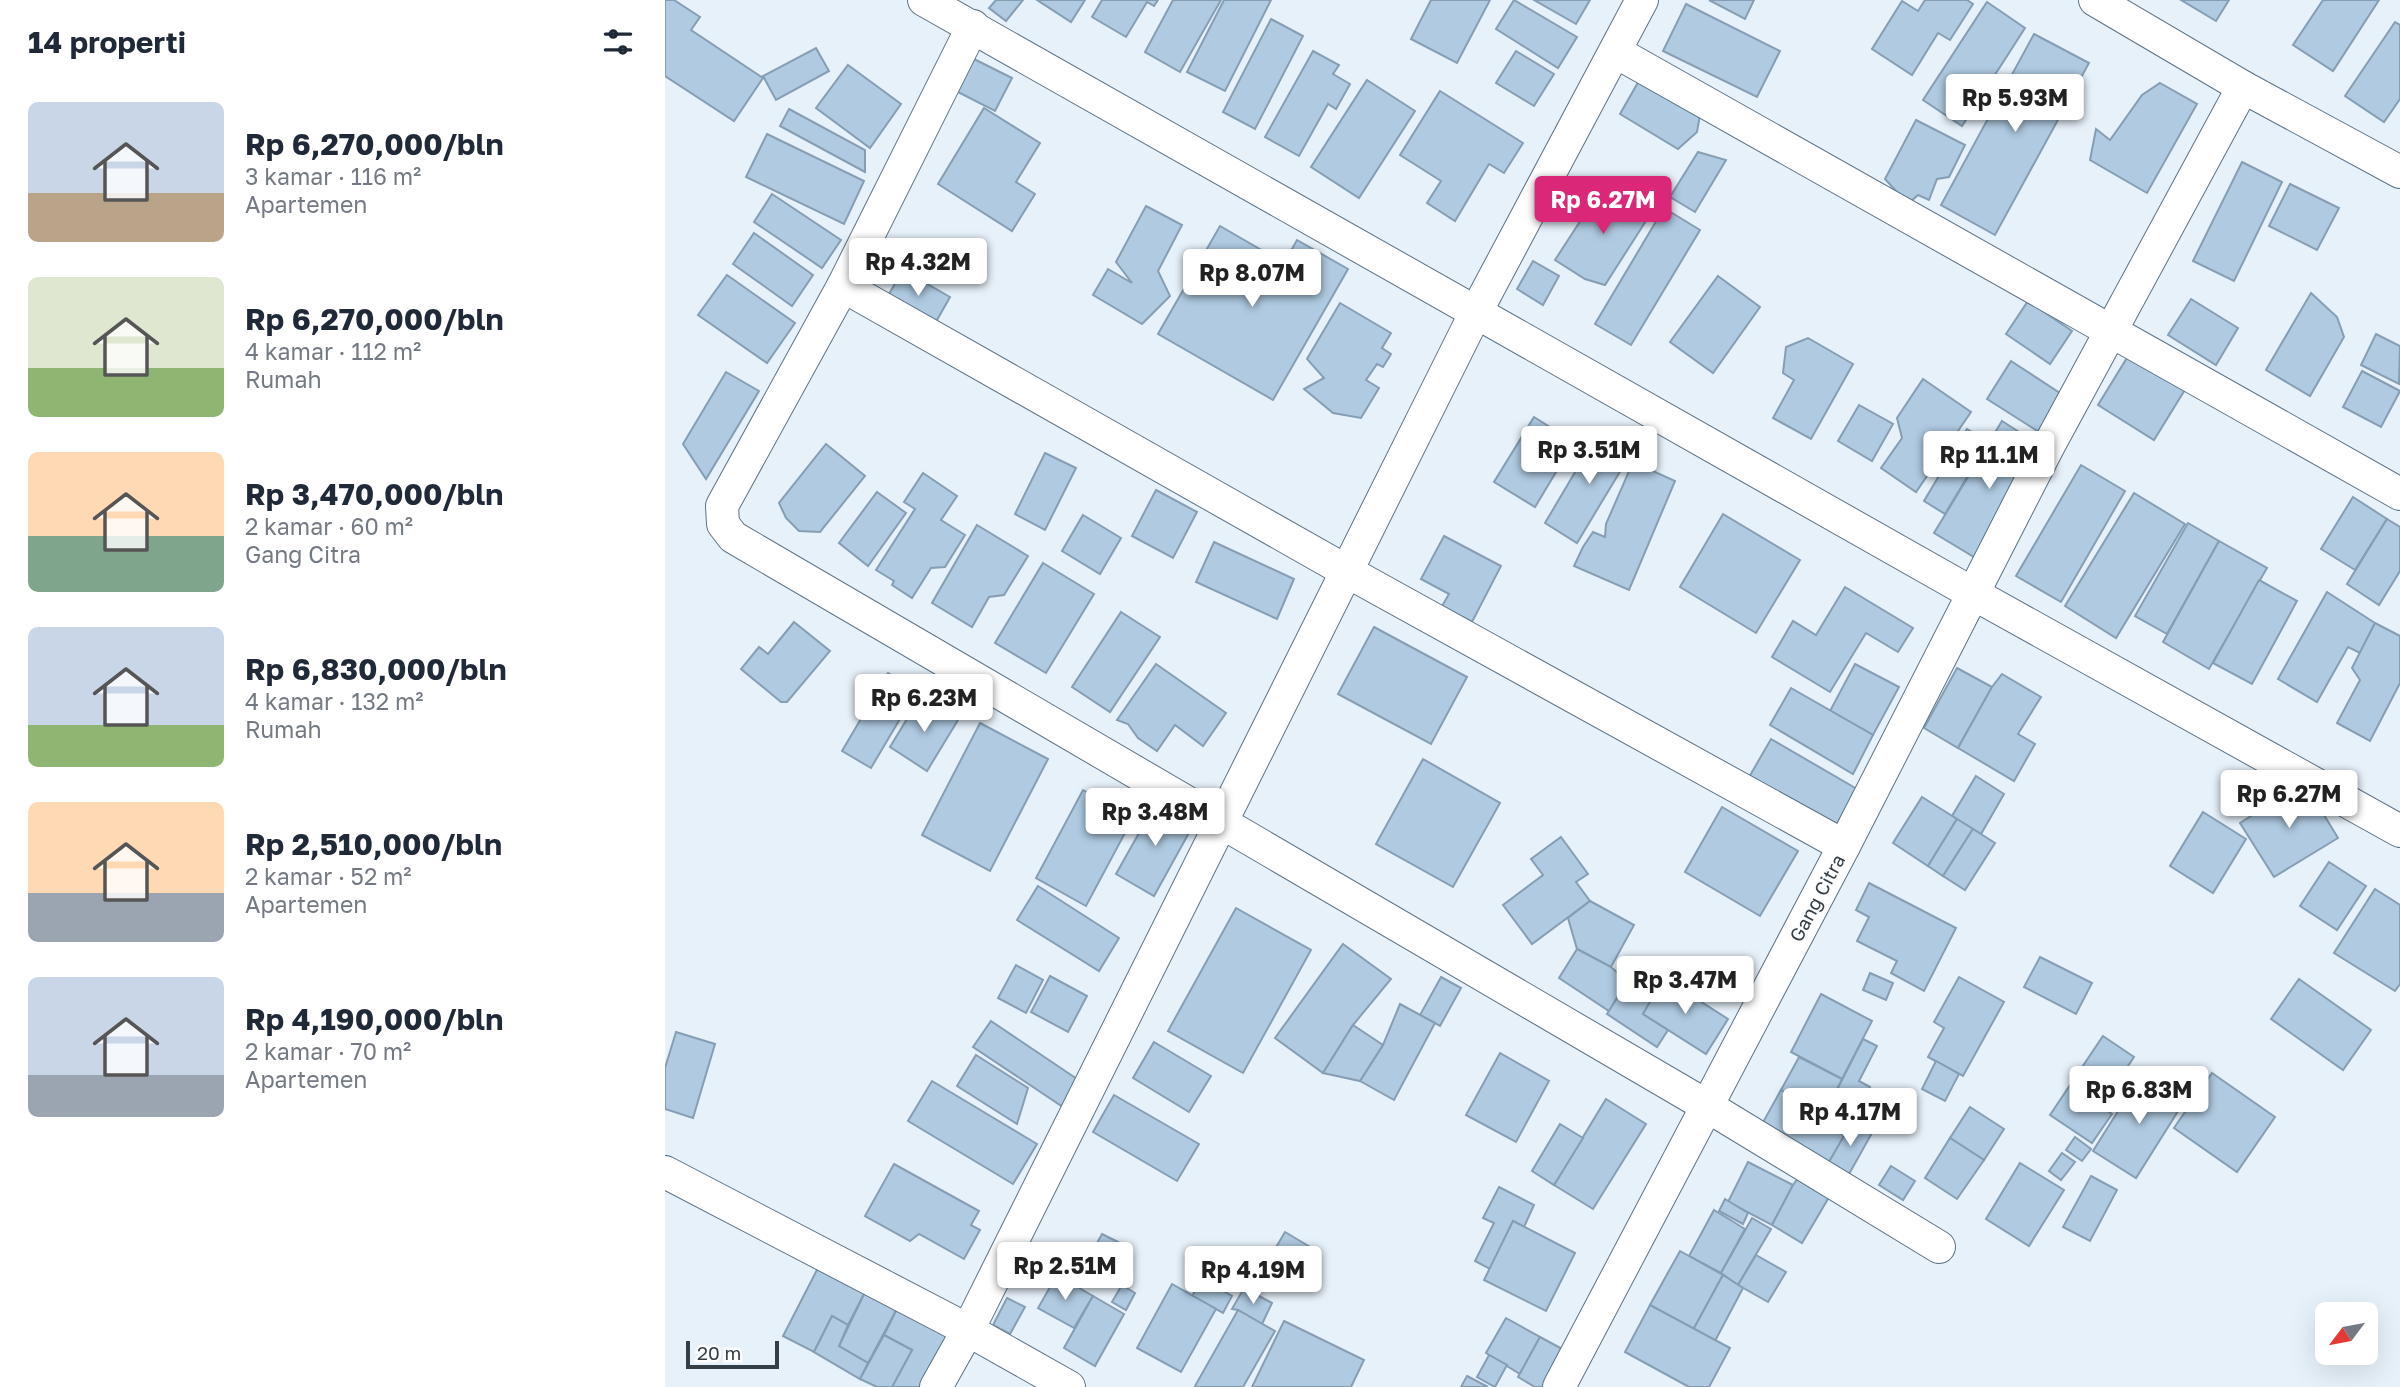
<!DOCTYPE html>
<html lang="id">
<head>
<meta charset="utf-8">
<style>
  :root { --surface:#fff; --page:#f6f6f7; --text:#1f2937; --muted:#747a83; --accent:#db2777 }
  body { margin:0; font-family:"Golos Text",sans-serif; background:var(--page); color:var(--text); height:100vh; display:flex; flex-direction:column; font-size:26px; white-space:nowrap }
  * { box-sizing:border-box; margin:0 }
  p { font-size:23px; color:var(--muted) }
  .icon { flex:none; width:38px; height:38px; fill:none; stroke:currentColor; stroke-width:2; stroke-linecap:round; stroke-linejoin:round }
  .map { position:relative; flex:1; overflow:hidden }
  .details { display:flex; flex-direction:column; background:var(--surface); width:665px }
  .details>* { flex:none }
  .needle { width:46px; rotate:238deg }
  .controls { position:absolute; left:1650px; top:1302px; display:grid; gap:14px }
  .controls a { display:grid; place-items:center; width:63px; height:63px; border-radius:10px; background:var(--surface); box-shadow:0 7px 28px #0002; font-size:35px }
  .scale { position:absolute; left:21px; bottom:18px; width:93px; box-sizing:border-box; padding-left:7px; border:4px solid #333e47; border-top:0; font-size:19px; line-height:24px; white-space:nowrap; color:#333e47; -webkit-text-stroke:5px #fdfdfd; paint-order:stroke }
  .price { position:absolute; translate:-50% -60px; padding:0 16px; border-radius:7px; background:#fff; color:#222; font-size:23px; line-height:46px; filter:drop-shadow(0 2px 4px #0008) }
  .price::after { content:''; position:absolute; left:50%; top:42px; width:21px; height:16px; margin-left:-10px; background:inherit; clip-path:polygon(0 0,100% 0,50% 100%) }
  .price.on { background:var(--accent); color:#fff }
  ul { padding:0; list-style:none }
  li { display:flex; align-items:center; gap:21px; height:175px; padding:0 28px }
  li span { display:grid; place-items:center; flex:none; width:196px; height:140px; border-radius:10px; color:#555 }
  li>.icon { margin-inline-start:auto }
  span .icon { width:84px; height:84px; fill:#fffc; stroke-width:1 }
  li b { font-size:30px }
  h2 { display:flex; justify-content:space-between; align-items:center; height:84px; padding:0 28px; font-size:30px }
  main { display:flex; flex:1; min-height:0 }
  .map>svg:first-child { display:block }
</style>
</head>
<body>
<main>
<section class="details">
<h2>14 properti<svg class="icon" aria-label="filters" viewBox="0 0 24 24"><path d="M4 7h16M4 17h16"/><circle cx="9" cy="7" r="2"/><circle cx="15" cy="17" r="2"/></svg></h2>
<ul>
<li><span style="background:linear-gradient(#c9d6e8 65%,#b9a48a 0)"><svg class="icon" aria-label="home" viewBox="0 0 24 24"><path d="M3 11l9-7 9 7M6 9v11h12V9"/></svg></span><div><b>Rp 6,270,000/bln</b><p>3 kamar · 116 m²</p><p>Apartemen</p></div></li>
<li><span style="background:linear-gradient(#dfe7d0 65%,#8fb573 0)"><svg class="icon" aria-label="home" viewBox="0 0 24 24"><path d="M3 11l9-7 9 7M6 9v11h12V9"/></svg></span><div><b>Rp 6,270,000/bln</b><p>4 kamar · 112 m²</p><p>Rumah</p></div></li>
<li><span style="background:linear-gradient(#ffd9b3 60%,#7fa58c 0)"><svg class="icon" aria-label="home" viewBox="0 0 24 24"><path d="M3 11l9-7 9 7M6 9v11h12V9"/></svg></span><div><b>Rp 3,470,000/bln</b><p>2 kamar · 60 m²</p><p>Gang Citra</p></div></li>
<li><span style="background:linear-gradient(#c9d6e8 70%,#8fb573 0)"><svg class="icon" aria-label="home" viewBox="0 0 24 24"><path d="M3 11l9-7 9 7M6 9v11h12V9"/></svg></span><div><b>Rp 6,830,000/bln</b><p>4 kamar · 132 m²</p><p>Rumah</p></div></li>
<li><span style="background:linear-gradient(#ffd9b3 65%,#9aa5b1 0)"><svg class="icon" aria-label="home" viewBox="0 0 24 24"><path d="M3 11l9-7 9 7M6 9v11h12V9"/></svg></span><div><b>Rp 2,510,000/bln</b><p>2 kamar · 52 m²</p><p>Apartemen</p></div></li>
<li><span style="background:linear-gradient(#c9d6e8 70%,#9aa5b1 0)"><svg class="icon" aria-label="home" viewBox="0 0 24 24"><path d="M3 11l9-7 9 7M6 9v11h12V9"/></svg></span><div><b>Rp 4,190,000/bln</b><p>2 kamar · 70 m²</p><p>Apartemen</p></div></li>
</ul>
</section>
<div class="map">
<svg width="1735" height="1387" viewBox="0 0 1735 1387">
  <rect width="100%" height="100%" fill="#e7f1fa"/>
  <!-- building -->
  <g fill="#afcae1" stroke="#859eb3" stroke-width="2">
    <path d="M0,0H9L35,17L26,30L98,78L69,121L0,76Z"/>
    <path d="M331,0H358L341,21L324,8Z"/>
    <path d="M372,0H420L406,22Z"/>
    <path d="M437,0H493L489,6L482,2L461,37L427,17Z"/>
    <path d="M508,0H556L515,72L480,52Z"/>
    <path d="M559,0H606L560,91L522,72Z"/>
    <path d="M766,0H825L792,63L746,39Z"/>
    <path d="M849,0L912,37L893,68L831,29Z"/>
    <path d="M869,0H925L911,24Z"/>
    <path d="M1044,0H1089L1080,19Z"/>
    <path d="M1260,0H1302L1308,4L1285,40L1273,33L1247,75L1207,49L1237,1L1253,11Z"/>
    <path d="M1516,0H1564L1551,21Z"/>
    <path d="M1658,0H1714L1668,71L1628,45Z"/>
    <path d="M1322,2L1360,28L1297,126L1258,100Z"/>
    <path d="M1021,4L1115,51L1092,97L998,51Z"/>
    <path d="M606,19L638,36L590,129L558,112Z"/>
    <path d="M1730,22L1735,25V99L1719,122L1680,96Z"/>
    <path d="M1369,34L1424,63L1330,235L1276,205Z"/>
    <path d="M151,48L164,71L111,100L98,76Z"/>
    <path d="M648,51L674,65L668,74L685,84L671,109L663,104L634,156L600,137Z"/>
    <path d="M851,51L889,74L869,106L831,83Z"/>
    <path d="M307,58L347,78L330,111L291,91Z"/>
    <path d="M183,65L236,104L205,148L151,108Z"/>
    <path d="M975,79L1035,115L1032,132L1013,149L955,114Z"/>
    <path d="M702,80L750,111L694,198L646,167Z"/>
    <path d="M1495,83L1532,104L1482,193L1425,160L1431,129L1445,140L1477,95Z"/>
    <path d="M775,91L858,143L839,173L824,164L790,221L762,203L776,181L735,155Z"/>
    <path d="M319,108L375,143L351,182L370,194L347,231L273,184Z"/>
    <path d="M124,109L200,150V172L115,126Z"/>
    <path d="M1251,120L1300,145L1284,177L1272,179L1264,200L1253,195L1243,204L1220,179Z"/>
    <path d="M102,134L199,181L179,224L81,177Z"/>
    <path d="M1033,152L1061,160L1030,212L1005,197Z"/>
    <path d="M1577,162L1617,182L1569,281L1528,261Z"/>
    <path d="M940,183L986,213L940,285L920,279L890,260Z"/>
    <path d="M1625,184L1674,208L1652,250L1604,226Z"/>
    <path d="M107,194L176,240L157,268L89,222Z"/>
    <path d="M481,206L517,225L493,271L505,296L477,324L428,295L443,269L467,283L451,262Z"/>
    <path d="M999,208L1035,230L966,345L930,324Z"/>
    <path d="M555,226L619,263L632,240L683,269L608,400L493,334Z"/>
    <path d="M89,233L148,275L127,306L68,264Z"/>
    <path d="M868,261L894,276L878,305L852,289Z"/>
    <path d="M238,270L285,297L268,327L221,299Z"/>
    <path d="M62,275L130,323L102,363L33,315Z"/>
    <path d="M1053,276L1095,307L1048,373L1005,342Z"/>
    <path d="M1646,293L1672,317L1679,337L1645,396L1601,370Z"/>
    <path d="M1526,299L1573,328L1551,365L1503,335Z"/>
    <path d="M1363,301L1407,331L1385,364L1341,334Z"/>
    <path d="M675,303L726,333L717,348L726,354L718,367L712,364L701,380L714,388L696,418L668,413L639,389L659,378L642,359Z"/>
    <path d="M1711,334L1735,346L1734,384L1696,365Z"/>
    <path d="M1143,338L1188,364L1146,439L1108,418L1129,380L1118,373L1121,347Z"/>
    <path d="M1465,353L1521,388L1489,440L1433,405Z"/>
    <path d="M1346,361L1401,397L1377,434L1322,399Z"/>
    <path d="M1697,371L1735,391L1716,427L1678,407Z"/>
    <path d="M61,372L94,391L41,479L18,444Z"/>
    <path d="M1258,379L1306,412L1251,492L1216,468L1237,438L1232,418Z"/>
    <path d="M1194,405L1228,424L1207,461L1173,441Z"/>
    <path d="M869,417L909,442L870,507L829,482Z"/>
    <path d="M1337,421L1379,448L1314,560L1269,533Z"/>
    <path d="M1302,429L1323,442L1280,514L1259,501Z"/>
    <path d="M935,430L968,450L912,543L880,523Z"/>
    <path d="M161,444L200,476L155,532L134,531L121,518L114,503Z"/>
    <path d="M380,453L411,468L380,530L350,514Z"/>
    <path d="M968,462L1010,481L964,590L909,566L918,547L928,532L940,537L941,524Z"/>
    <path d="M1416,465L1460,491L1396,602L1351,576Z"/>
    <path d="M258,473L292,496L276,520L300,535L280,567L266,568L247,598L227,585L229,581L211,570L250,509L239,502Z"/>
    <path d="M491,490L532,512L508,558L467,536Z"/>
    <path d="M212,492L241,513L203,566L174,543Z"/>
    <path d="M1469,493L1520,524L1451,638L1400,606Z"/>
    <path d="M1688,497L1722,519L1690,570L1656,549Z"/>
    <path d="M1058,514L1135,560L1091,633L1015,587Z"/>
    <path d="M418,515L456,538L435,574L397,551Z"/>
    <path d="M1722,519L1735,527V571L1714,605L1682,584Z"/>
    <path d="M1523,523L1554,541L1502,634L1470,616Z"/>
    <path d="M312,525L363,556L339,595L324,597L307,627L267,603Z"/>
    <path d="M779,536L836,566L807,622L777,606L784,594L756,579Z"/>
    <path d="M1554,541L1602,568L1544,669L1498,642Z"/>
    <path d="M549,542L629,579L612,619L531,582Z"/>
    <path d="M378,563L429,594L381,673L330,643Z"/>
    <path d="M1594,580L1632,601L1587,684L1548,663Z"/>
    <path d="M1180,587L1248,628L1233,652L1201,633L1165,692L1107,657L1128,621L1151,635Z"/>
    <path d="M1662,592L1710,623L1695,653L1683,647L1652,702L1613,679Z"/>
    <path d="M456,612L495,637L445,712L407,687Z"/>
    <path d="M129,622L165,651L122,702H116L76,669L94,647L103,654Z"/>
    <path d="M1710,623L1735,636V683L1705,741L1672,723L1695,680L1687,668Z"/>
    <path d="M709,627L802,677L766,744L673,694Z"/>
    <path d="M491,664L561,713L538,746L510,725L492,751L473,738L463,724L452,720Z"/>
    <path d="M1190,664L1234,687L1208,735L1165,711Z"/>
    <path d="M1292,668L1327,687L1293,748L1259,728Z"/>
    <path d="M223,673L252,690L206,768L177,751Z"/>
    <path d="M1337,674L1376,697L1353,734L1370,744L1349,781L1293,748L1327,687Z"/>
    <path d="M1126,688L1208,735L1188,774L1105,725Z"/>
    <path d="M256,696L293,720L262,771L225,747Z"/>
    <path d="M315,723L383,759L325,871L257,835Z"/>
    <path d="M1106,739L1192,789L1169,829L1083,779Z"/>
    <path d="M758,759L835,803L788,887L711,844Z"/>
    <path d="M1311,776L1339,794L1316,834L1287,816Z"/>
    <path d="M1639,782L1673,838L1609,877L1575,823Z"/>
    <path d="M418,790L468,818L421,906L371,878Z"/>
    <path d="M1257,797L1292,819L1263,866L1228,843Z"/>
    <path d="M492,801L530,822L489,896L451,874Z"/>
    <path d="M1057,807L1133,851L1095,916L1020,872Z"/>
    <path d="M1538,812L1581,839L1548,893L1505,866Z"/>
    <path d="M1292,819L1308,829L1278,876L1263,866Z"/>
    <path d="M1308,829L1330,843L1300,890L1278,876Z"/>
    <path d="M896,837L923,874L911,882L925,901L867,944L838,905L878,875L866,859Z"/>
    <path d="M1664,862L1701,886L1672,930L1635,906Z"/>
    <path d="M1204,883L1291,928L1259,991L1226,973L1232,961L1192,941L1204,917L1191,910Z"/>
    <path d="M373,886L454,938L434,971L352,920Z"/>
    <path d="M1710,889L1735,905V984L1730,991L1669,953Z"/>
    <path d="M925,901L969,925L946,967L912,949L903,918Z"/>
    <path d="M571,908L646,950L578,1073L503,1031Z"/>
    <path d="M678,944L726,979L688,1025L658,1073L610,1038Z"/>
    <path d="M912,949L946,967L962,981L944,1011L894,978Z"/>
    <path d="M1375,957L1427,983L1411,1014L1359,987Z"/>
    <path d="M351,965L378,980L361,1013L333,998Z"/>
    <path d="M1205,973L1228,983L1221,1000L1198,990Z"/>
    <path d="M385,976L422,996L403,1032L366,1012Z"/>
    <path d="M776,977L796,988L775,1026L755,1015Z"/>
    <path d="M1294,977L1339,1002L1298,1076L1263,1057L1279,1028L1269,1022Z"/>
    <path d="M965,978L990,994L978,1014L1003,1030L992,1047L942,1014Z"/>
    <path d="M999,978L1063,1019L1041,1054L978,1014Z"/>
    <path d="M1634,979L1706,1030L1678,1070L1606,1019Z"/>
    <path d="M1156,994L1207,1021L1177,1079L1126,1052Z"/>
    <path d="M735,1004L770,1023L729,1100L695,1081L718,1045Z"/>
    <path d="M326,1021L415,1081L398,1107L308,1047Z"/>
    <path d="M688,1025L718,1045L705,1065L695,1081L658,1073Z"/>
    <path d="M11,1032L50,1044L28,1118L0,1109V1068Z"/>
    <path d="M1438,1036L1469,1057L1436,1106L1447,1114L1427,1143L1385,1115Z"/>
    <path d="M1198,1039L1212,1046L1194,1081L1205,1087L1183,1129L1159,1115Z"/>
    <path d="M489,1042L546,1076L524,1112L468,1078Z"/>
    <path d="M835,1053L884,1081L851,1142L801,1115Z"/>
    <path d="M311,1055L363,1088L352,1124L292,1086Z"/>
    <path d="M1134,1057L1177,1079L1159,1115L1116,1090Z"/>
    <path d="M1271,1061L1294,1074L1280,1101L1257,1089Z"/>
    <path d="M1477,1073L1520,1100L1471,1178L1428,1151Z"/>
    <path d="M1547,1073L1610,1117L1572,1172L1509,1128Z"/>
    <path d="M267,1081L372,1144L348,1184L243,1121Z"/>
    <path d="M1116,1090L1183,1129L1164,1162L1097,1124Z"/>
    <path d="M449,1095L534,1144L512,1181L428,1132Z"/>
    <path d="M941,1099L981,1124L928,1209L889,1185Z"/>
    <path d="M1305,1107L1339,1129L1319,1160L1285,1138Z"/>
    <path d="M1187,1122L1207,1133L1184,1174L1164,1162Z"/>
    <path d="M895,1124L918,1138L889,1185L867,1171Z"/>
    <path d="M1410,1137L1426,1149L1417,1161L1401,1150Z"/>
    <path d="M1285,1138L1319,1160L1292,1199L1260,1178Z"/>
    <path d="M1397,1153L1410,1162L1396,1180L1384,1171Z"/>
    <path d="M1083,1162L1128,1185L1107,1225L1063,1202Z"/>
    <path d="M1355,1163L1399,1190L1364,1246L1321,1219Z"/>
    <path d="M229,1164L314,1211L306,1225L315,1230L299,1259L254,1234L245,1241L200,1216Z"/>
    <path d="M1226,1166L1250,1181L1238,1200L1214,1185Z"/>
    <path d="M1136,1174L1167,1192L1137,1243L1107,1225L1128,1185Z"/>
    <path d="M1426,1176L1452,1190L1425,1241L1398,1227Z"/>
    <path d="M834,1187L869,1205L859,1227L848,1221L825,1269L810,1261L829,1223L818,1218Z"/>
    <path d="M1060,1199L1083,1213L1078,1224L1054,1211Z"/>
    <path d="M1049,1210L1080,1229L1056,1273L1024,1256Z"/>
    <path d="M1087,1218L1106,1229L1073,1285L1056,1273Z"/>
    <path d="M848,1221L910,1253L881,1311L819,1280Z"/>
    <path d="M620,1232L652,1251L630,1290L597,1271Z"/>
    <path d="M437,1234L453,1242L439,1265L425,1256Z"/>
    <path d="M1015,1251L1058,1275L1028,1330L985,1305Z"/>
    <path d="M1091,1255L1121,1272L1103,1302L1073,1285Z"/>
    <path d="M532,1263L555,1275L550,1286L537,1279L531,1290L521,1284Z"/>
    <path d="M155,1264L202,1288L183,1325L167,1316L149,1352L118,1336Z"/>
    <path d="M392,1275L428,1296L409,1328L373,1308Z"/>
    <path d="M1058,1275L1078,1288L1050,1341L1028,1330Z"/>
    <path d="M537,1279L567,1296L558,1313L527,1296Z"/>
    <path d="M507,1284L551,1309L516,1372L472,1348Z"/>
    <path d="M457,1285L470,1293L461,1310L447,1302Z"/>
    <path d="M202,1288L236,1301L203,1363L174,1346Z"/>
    <path d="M579,1288L607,1303L597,1324L573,1310L567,1309Z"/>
    <path d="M428,1296L459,1314L430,1366L399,1348Z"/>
    <path d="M342,1298L360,1307L345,1334L328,1325Z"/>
    <path d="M236,1301L292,1332L262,1387H227L247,1350L219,1335Z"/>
    <path d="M985,1305L1065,1348L1044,1387H1024L960,1352Z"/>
    <path d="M573,1310L610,1331L578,1387H532L530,1386Z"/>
    <path d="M167,1316L183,1325L174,1346L203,1363L195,1379L149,1352Z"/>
    <path d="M841,1318L875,1337L855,1374L821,1353Z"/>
    <path d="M619,1321L699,1360L686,1387H587Z"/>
    <path d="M219,1335L247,1350L227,1387H212L195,1379Z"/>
    <path d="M875,1337L901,1351L882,1387H870L853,1377Z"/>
    <path d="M824,1355L842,1365L830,1387L812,1377Z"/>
    <path d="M802,1376L823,1387H796Z"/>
  </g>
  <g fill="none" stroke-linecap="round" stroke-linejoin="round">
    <!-- minor casing -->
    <g stroke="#5b7386" stroke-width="34">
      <g id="minor">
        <path d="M259,0L1307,593L1735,831"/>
        <path d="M1430,0L1578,87L1735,172"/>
        <path d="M308,26L178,286L57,506L58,524L68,537L1042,1106L1274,1247"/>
        <path d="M951,52L1735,494"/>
        <path d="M178,286L683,572L1179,846"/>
        <path d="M0,1172L303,1330L404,1387"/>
        <path d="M271,1387L303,1330L811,312L977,0"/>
        <path d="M894,1387L1179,846L1382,449L1578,87"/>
      </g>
    </g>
    <!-- minor -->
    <use href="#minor" stroke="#fff" stroke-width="32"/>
  </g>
  <g text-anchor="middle" stroke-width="5" stroke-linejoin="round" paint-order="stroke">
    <!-- street labels -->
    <g font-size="19" fill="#333e47" stroke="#fdfdfd">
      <text transform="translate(1152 898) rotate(-62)" y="7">Gang Citra</text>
    </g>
  </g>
</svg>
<div class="controls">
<a><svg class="needle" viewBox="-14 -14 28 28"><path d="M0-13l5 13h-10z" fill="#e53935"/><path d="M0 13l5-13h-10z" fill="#747a83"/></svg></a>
</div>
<div class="scale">20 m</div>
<b class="price" style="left:1350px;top:134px">Rp 5.93M</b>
<b class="price on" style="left:938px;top:236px">Rp 6.27M</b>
<b class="price" style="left:253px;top:298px">Rp 4.32M</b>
<b class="price" style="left:587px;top:309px">Rp 8.07M</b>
<b class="price" style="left:924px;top:486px">Rp 3.51M</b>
<b class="price" style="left:1324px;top:491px">Rp 11.1M</b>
<b class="price" style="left:259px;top:734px">Rp 6.23M</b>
<b class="price" style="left:1624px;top:830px">Rp 6.27M</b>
<b class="price" style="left:490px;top:848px">Rp 3.48M</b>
<b class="price" style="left:1020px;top:1016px">Rp 3.47M</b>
<b class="price" style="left:1474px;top:1126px">Rp 6.83M</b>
<b class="price" style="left:1185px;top:1148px">Rp 4.17M</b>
<b class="price" style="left:400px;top:1302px">Rp 2.51M</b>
<b class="price" style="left:588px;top:1306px">Rp 4.19M</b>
</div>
</main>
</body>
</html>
